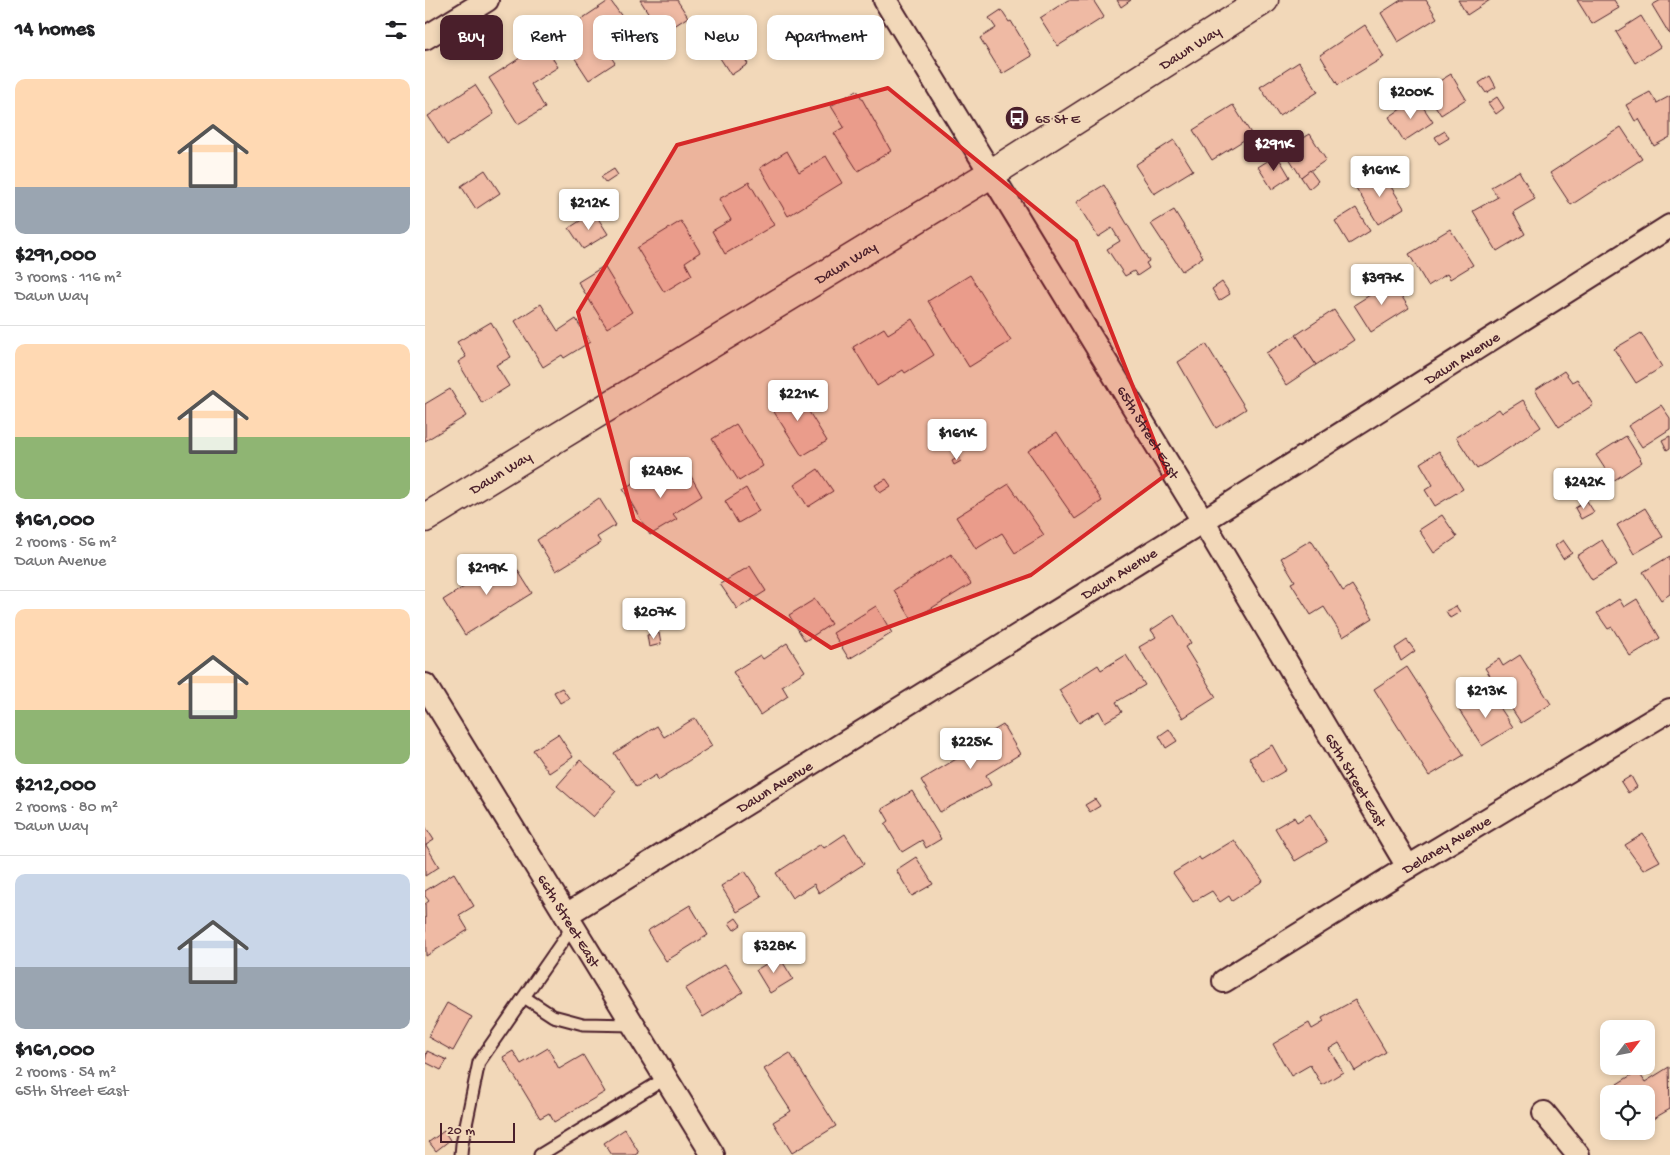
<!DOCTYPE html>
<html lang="en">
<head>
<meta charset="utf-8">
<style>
  :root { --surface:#fff; --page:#f6f6f6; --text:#202124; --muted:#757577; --line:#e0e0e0; --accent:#4a1f2b }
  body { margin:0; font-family:"Gochi Hand",sans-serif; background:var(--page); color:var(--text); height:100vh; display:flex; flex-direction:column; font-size:19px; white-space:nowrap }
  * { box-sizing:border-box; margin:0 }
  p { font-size:16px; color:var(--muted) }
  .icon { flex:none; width:28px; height:28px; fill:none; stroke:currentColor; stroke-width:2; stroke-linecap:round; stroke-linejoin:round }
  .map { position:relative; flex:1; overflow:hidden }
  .sheet { display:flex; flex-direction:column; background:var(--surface); width:425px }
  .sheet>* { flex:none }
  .guide { position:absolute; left:15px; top:15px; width:475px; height:45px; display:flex; gap:10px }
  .needle { width:32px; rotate:58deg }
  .controls { position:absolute; left:1175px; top:1020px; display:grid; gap:10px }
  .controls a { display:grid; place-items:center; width:55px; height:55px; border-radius:10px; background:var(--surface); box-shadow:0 2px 8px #0003; font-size:25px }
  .scale { position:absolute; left:15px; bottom:12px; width:75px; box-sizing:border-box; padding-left:5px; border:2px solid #4a1f2b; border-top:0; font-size:14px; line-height:18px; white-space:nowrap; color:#4a1f2b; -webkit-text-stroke:4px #f2d8b9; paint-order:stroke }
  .price { position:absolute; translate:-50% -42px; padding:0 11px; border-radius:5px; background:#fff; color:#222; font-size:16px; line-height:32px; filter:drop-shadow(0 1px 2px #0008) }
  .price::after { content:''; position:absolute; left:50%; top:30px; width:15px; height:11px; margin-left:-8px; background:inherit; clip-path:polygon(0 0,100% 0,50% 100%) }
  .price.selected { background:var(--accent); color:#fff }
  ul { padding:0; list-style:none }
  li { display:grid; align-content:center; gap:10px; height:265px; padding:0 15px }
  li+li { border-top:1px solid var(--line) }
  li span { display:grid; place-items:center; height:155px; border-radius:10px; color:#555 }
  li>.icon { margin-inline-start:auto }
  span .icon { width:90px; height:90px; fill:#fffc; stroke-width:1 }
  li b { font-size:21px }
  h2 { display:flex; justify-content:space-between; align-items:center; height:60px; padding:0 15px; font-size:21px }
  .pill { padding:0 18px; border-radius:10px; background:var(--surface); box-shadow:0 2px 8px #0003; font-size:18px; line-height:45px }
  .pill.selected { background:var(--accent); color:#fff }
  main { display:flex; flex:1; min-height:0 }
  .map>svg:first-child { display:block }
</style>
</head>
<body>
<main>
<section class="sheet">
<h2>14 homes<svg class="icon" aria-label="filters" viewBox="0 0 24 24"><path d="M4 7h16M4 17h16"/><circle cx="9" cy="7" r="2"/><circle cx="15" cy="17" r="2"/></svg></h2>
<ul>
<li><span style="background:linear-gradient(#ffd9b3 70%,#9aa5b1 0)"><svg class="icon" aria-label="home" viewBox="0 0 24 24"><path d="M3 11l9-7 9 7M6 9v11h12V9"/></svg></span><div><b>$291,000</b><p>3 rooms · 116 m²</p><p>Dawn Way</p></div></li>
<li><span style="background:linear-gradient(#ffd9b3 60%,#8fb573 0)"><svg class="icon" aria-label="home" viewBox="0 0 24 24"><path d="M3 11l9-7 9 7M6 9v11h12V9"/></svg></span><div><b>$161,000</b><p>2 rooms · 56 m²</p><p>Dawn Avenue</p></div></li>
<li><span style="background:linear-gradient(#ffd9b3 65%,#8fb573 0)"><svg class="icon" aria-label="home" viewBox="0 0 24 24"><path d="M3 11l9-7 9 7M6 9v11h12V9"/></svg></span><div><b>$212,000</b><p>2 rooms · 80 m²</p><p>Dawn Way</p></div></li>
<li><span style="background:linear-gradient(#c9d6e8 60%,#9aa5b1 0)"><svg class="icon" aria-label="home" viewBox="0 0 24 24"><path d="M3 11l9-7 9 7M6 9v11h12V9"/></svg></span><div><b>$161,000</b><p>2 rooms · 54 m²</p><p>65th Street East</p></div></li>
</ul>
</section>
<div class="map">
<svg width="1245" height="1155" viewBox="0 0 1245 1155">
  <rect width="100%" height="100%" fill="#f2d8b9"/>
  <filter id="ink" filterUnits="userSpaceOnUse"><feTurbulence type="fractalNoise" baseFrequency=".02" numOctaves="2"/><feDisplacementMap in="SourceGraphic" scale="10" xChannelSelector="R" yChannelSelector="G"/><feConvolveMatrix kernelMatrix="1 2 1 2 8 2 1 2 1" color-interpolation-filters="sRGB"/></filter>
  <g filter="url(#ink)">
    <!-- building -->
    <g fill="#efbaa4" stroke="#4a1f2b">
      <path d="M185,0L203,25L176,42L190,63L164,80L134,34Z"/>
      <path d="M215,0H252L263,17L237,34Z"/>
      <path d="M643,0H668L679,17L633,46L615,18Z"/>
      <path d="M692,0H706L696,7Z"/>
      <path d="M976,0H1001L1012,18L973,42L956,13Z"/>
      <path d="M1033,0H1065L1042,15Z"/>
      <path d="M1152,0H1189L1194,8L1167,24Z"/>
      <path d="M1236,0H1245V35L1227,5Z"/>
      <path d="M576,10L584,22L586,21L607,56L577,74L555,38L571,28L564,18Z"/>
      <path d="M1216,16L1235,47L1210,63L1191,32Z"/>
      <path d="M940,25L959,57L913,85L895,55Z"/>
      <path d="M118,43L133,67L106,84L120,108L93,124L64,78Z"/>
      <path d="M312,47L323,64L306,75L295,58Z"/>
      <path d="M874,62L893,92L854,116L835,87Z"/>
      <path d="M1026,74L1041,99L1016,115L1000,90Z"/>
      <path d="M1065,76L1071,87L1061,93L1054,83Z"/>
      <path d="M50,85L69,114L22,145L3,116Z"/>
      <path d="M432,90L466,151L433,171L409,133L419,127L406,106Z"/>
      <path d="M1225,92L1232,103L1245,96V137L1229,146L1214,119L1210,121L1201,105Z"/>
      <path d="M1072,97L1079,108L1071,114L1063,103Z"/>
      <path d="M992,98L1008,122L979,141L964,117Z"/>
      <path d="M808,105L827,135L787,160L768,130Z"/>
      <path d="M1196,127L1217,159L1146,205L1125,173Z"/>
      <path d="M1020,131L1024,138L1014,144L1010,137Z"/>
      <path d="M885,134L901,160L876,177L859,150Z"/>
      <path d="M749,140L768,170L729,194L710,165Z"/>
      <path d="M362,151L374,172L401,156L417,183L363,216L335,168Z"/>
      <path d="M852,155L865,177L847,189L833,167Z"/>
      <path d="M974,161L980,172L970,178L964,168Z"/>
      <path d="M189,169L193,175L181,183L176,177Z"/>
      <path d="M60,170L75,193L51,209L36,186Z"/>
      <path d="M885,170L893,181L884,189L876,177Z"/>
      <path d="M1094,171L1110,199L1088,212L1100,234L1072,251L1048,211L1073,197L1066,187Z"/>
      <path d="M957,172L979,208L953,224L931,188Z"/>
      <path d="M324,182L349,225L300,254L287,231L306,220L294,199Z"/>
      <path d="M679,185L724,261L721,263L724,268L712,276L709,271L700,276L682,249L695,241L687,228L673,237L651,202Z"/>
      <path d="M931,208L945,231L924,244L910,221Z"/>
      <path d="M749,210L778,257L757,271L726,224Z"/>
      <path d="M169,212L183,234L158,249L144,228Z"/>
      <path d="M256,221L275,252L260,262L267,275L239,292L212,248Z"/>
      <path d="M1025,229L1048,265L1025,279L1022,274L1003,286L984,254Z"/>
      <path d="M179,266L207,312L182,328L153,282Z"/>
      <path d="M545,275L586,341L544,367L503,301Z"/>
      <path d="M967,281L984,308L946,332L929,305Z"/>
      <path d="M797,282L805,294L794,301L787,289Z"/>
      <path d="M116,304L133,331L151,319L165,342L139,358L137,355L118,367L90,321Z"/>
      <path d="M909,310L929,340L891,365L871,335Z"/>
      <path d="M487,319L509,355L480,373L478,370L452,386L428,347L459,328L463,334Z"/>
      <path d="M66,322L86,357L71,365L84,386L57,403L33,362L41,357L32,342Z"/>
      <path d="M1216,333L1237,367L1211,383L1189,349Z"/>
      <path d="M871,335L891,365L861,385L841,353Z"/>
      <path d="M781,344L821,409L791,428L753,362Z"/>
      <path d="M1139,371L1147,382L1152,379L1168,405L1134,427L1110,390Z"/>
      <path d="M25,389L41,416L0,441V404Z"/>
      <path d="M370,389L402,441L377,456L344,404Z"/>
      <path d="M1098,400L1116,427L1052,469L1031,437L1074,409L1077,413Z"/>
      <path d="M1236,405L1245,418V429L1217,447L1203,426Z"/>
      <path d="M311,424L338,466L314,481L287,439Z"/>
      <path d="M632,432L677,501L650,519L603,451Z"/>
      <path d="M1201,436L1217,462L1188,481L1171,455Z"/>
      <path d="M1245,436V448L1242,450L1237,440Z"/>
      <path d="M1014,451L1038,489L1010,506L1000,490L1008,485L995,463Z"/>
      <path d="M534,457L536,461L529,465L527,461Z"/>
      <path d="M262,469L277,496L248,514L252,519L225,535L198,489L226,472L234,485Z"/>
      <path d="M393,469L408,491L383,507L369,485Z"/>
      <path d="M461,479L466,486L455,493L450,485Z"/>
      <path d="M584,484L619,535L590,553L577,533L551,549L531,517Z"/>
      <path d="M321,488L334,511L313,523L300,501Z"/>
      <path d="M174,498L191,525L172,537L176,543L131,571L112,540Z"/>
      <path d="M1162,501L1169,512L1156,519L1150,508Z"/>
      <path d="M1220,508L1238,537L1209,554L1192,525Z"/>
      <path d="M1017,515L1032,537L1009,553L994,530Z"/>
      <path d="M886,540L918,591L927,585L948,618L918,637L899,607L886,615L866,583L870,581L856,558Z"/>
      <path d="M1138,540L1147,553L1138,559L1130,546Z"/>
      <path d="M1177,540L1192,565L1167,580L1152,556Z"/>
      <path d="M526,554L546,584L487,620L469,590Z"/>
      <path d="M1245,556V594L1236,600L1218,572Z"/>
      <path d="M85,558L107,593L40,635L18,600Z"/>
      <path d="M325,566L341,591L312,609L295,584Z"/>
      <path d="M390,599L406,624L380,641L364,615Z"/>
      <path d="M1194,599L1199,607L1212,599L1235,638L1205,656L1187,627L1183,629L1172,613Z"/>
      <path d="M451,606L467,633L424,659L408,633Z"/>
      <path d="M1031,606L1035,612L1025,618L1021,611Z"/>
      <path d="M238,613L243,620L235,626L229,619Z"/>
      <path d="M749,615L766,643L760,647L791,697L758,718L714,647L731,637L726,630Z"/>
      <path d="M234,633L236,644L224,647L222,635Z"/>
      <path d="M982,640L990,651L976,661L970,648Z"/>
      <path d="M362,643L380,671L357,686L363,696L335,715L308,672L335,655L338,659Z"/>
      <path d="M701,655L720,685L691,702L697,712L680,722L674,711L654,723L634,690L673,665L676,670Z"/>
      <path d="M1095,655L1126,704L1096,723L1060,668L1074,659L1078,666Z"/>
      <path d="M982,667L1039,755L1004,776L949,689Z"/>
      <path d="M137,688L144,698L135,703L129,692Z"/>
      <path d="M1064,691L1088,727L1057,746L1034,710Z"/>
      <path d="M270,718L287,746L233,780L231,775L211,787L189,753L232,726L239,737Z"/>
      <path d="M578,725L595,754L561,775L566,785L515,812L496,780L543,752L541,747Z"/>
      <path d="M744,729L752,741L741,748L734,736Z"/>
      <path d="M133,734L148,757L124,773L108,750Z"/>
      <path d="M847,745L861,770L839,783L824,758Z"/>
      <path d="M155,760L191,791L168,817L132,786Z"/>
      <path d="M1206,776L1212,787L1203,793L1196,782Z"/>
      <path d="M487,791L516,839L501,848L497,840L477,852L460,824L464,821L457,809Z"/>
      <path d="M670,799L675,806L665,812L660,805Z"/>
      <path d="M885,814L902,842L870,861L850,828L869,817L872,822Z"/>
      <path d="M0,826L9,840L1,845L14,867L0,876Z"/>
      <path d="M420,834L439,864L394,893L389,884L367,898L351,873L396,844L399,848Z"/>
      <path d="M1218,834L1235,861L1218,870L1200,845Z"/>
      <path d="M809,840L838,881L807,901L804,896L795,902L787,891L768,902L748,873L774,857L776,860Z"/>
      <path d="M491,857L508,884L487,896L471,870Z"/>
      <path d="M320,871L337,897L312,912L296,886Z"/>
      <path d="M29,873L49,906L34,915L43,930L1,956L0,904L4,901L0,896V891Z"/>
      <path d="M265,905L283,935L241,961L222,931Z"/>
      <path d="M311,918L316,925L309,930L304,923Z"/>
      <path d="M354,956L368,979L345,993L331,970Z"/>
      <path d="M300,964L318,992L278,1017L260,989Z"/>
      <path d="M930,1000L961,1052L930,1071L914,1043L904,1049L918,1072L897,1085L885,1065L866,1076L848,1044L884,1023L887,1029L899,1022L897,1018Z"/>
      <path d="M22,1003L47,1017L28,1051L3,1037Z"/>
      <path d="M1222,1024L1227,1033L1221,1037V1029L1215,1028Z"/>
      <path d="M123,1048L134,1069L158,1055L180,1092L129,1122L124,1113L115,1118L78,1057L88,1051L96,1064Z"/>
      <path d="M2,1051L22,1060L16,1070L0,1062Z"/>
      <path d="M365,1053L411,1126L367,1153L348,1122L366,1111L339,1069Z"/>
      <path d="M1244,1067L1245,1109L1221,1123V1094H1197L1192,1084L1213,1071L1220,1082Z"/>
      <path d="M1184,1107V1118L1179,1110Z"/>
      <path d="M200,1129L214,1153L211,1155H187L179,1143Z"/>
      <path d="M19,1131L25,1140L11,1151L4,1142Z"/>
      <path d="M1192,1131H1207L1196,1137Z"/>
    </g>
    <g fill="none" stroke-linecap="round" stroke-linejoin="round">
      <!-- lane casing -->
      <g stroke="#4a1f2b" stroke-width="15">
        <g id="lane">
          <path d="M99,997L128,1016L158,1024L209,1025"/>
          <path d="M36,1155L37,1144L54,1062L148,926"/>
          <path d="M115,1155L241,1078"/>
        </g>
      </g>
      <!-- street casing -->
      <g stroke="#4a1f2b" stroke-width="26">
        <g id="street">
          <path id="s1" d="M460,0L778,521L983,867"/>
          <path d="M0,38L62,0"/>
          <path id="s2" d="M0,685L288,1155"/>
          <path id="s3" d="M141,915L778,521L1245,226"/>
          <path id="s4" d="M799,981L983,867L1245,710"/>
          <path d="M1119,1113L1153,1155"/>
        </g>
      </g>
      <!-- secondary casing -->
      <g stroke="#4a1f2b" stroke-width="31">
        <g id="secondary">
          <path id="s5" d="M0,518L567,173L839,0"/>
        </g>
      </g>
      <!-- lane -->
      <use href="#lane" stroke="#f2d8b9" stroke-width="11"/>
      <!-- street -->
      <use href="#street" stroke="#f2d8b9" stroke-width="22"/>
      <!-- secondary -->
      <use href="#secondary" stroke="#f2d8b9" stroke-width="28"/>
    </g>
  </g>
  <!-- marked area -->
  <path fill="#d62828" fill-opacity="0.2" stroke="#d62828" stroke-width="4" stroke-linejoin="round" d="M463,88L651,241L742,474L606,575L406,648L209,520L153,312L252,145Z"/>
  <!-- icons -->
  <defs>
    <g id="bus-disc" transform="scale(1.25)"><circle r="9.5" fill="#4a1f2b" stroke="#f2d8b9"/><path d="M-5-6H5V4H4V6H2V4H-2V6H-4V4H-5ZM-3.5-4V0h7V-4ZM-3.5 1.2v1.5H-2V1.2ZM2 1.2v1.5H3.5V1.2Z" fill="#fff"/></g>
  </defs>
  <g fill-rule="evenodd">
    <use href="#bus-disc" x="592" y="118"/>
  </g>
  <g text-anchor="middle" stroke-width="4" stroke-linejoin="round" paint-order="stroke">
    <!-- street labels -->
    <g font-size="15" fill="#4a1f2b" stroke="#f2d8b9">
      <text dy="5" stroke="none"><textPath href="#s5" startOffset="898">Dawn Way</textPath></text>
      <text dy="5" stroke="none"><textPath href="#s5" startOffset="492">Dawn Way</textPath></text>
      <text dy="5" stroke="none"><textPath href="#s3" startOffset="1055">Dawn Avenue</textPath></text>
      <text dy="5" stroke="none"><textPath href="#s1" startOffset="506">65th Street East</textPath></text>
      <text dy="5" stroke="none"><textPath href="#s5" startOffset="88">Dawn Way</textPath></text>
      <text dy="5" stroke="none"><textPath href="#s3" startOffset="650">Dawn Avenue</textPath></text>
      <text dy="5" stroke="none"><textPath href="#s1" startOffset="911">65th Street East</textPath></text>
      <text dy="5" stroke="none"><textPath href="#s3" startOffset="245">Dawn Avenue</textPath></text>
      <text dy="5" stroke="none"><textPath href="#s4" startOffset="261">Delaney Avenue</textPath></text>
      <text dy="5" stroke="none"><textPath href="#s2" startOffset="276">66th Street East</textPath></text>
    </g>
    <!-- poi labels -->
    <g font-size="15" fill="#4a1f2b" stroke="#f2d8b9" text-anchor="start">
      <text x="610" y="123">65 St E</text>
    </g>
  </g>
</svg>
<div class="controls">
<a><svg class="needle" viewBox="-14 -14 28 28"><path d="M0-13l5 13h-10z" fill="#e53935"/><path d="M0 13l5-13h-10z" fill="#757577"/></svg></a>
<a><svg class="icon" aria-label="locate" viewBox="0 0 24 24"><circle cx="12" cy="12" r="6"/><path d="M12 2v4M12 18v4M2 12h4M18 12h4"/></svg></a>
</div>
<div class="scale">20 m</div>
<b class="price" style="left:986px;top:120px">$200K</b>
<b class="price selected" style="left:849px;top:172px">$291K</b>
<b class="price" style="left:955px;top:198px">$161K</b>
<b class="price" style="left:164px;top:231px">$212K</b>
<b class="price" style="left:957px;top:306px">$397K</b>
<b class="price" style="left:373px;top:422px">$221K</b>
<b class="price" style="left:532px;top:461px">$161K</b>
<b class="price" style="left:236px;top:499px">$248K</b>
<b class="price" style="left:1159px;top:510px">$242K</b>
<b class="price" style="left:62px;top:596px">$219K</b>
<b class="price" style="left:229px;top:640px">$207K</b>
<b class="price" style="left:1061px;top:719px">$213K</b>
<b class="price" style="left:546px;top:770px">$225K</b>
<b class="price" style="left:349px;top:974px">$328K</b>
<div class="guide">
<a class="pill selected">Buy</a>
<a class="pill">Rent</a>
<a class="pill">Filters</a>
<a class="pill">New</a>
<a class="pill">Apartment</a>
</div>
</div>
</main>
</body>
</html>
